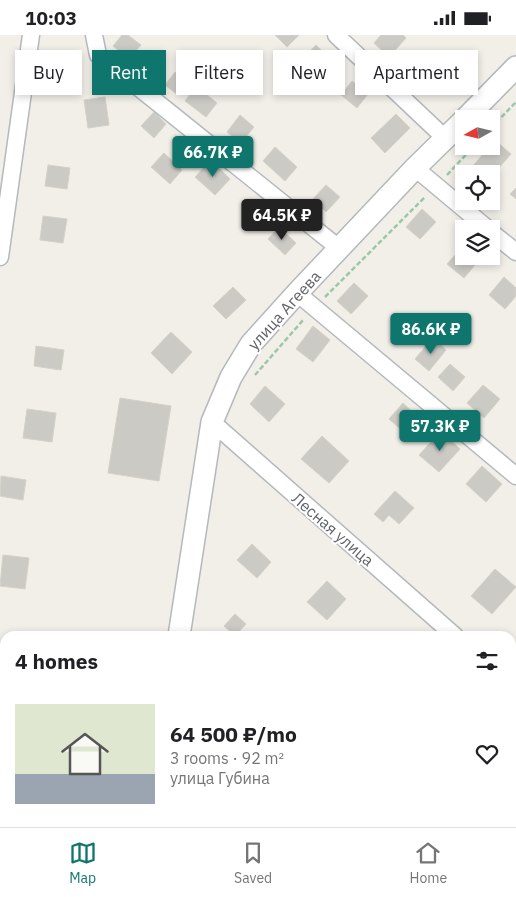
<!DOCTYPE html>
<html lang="en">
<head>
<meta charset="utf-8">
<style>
  :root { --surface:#fff; --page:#f2f2f2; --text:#202124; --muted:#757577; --line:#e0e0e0; --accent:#0f766e }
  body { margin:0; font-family:"IBM Plex Sans",sans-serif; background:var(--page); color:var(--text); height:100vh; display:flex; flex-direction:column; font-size:19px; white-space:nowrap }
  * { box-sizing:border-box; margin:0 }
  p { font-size:16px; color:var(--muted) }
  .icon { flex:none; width:28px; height:28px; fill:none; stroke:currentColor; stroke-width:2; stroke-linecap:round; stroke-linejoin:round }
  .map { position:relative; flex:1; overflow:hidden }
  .details { position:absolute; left:0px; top:596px; width:516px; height:196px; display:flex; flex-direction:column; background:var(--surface); border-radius:15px 15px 0 0; box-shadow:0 2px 8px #0003 }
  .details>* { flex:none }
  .hud { position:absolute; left:15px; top:15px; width:486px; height:45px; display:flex; gap:10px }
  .needle { width:32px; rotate:262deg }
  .controls { position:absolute; left:455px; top:75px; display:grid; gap:10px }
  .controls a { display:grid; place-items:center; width:45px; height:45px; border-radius:0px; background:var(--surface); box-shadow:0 2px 8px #0003; font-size:25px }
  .price { position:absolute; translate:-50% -42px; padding:0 11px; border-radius:5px; background:var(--accent); color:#fff; font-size:16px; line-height:32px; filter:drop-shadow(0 1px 2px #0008) }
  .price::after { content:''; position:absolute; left:50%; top:30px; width:15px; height:11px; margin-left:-8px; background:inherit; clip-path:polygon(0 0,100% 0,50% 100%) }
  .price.current { background:#222; color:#fff }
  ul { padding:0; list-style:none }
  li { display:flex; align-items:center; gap:15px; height:125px; padding:0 15px }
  li span { display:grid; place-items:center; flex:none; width:140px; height:100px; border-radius:0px; color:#555 }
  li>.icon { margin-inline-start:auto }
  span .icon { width:60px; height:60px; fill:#fffc; stroke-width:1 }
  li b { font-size:21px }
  h2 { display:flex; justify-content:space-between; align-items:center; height:60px; padding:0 15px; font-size:21px }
  .chip { padding:0 18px; border-radius:0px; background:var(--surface); box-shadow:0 2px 8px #0003; font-size:18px; line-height:45px }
  .chip.current { background:var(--accent); color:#fff }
  .status { display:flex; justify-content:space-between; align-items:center; height:35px; padding:0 25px; background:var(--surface); direction:ltr }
  .status svg { height:14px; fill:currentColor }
  .menu { display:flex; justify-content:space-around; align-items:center; height:70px; border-top:1px solid var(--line); background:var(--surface); font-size:14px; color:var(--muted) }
  .menu a { display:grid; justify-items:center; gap:2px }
  .menu .current { color:var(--accent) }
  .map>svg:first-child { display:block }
</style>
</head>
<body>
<div class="status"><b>10:03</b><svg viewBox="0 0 49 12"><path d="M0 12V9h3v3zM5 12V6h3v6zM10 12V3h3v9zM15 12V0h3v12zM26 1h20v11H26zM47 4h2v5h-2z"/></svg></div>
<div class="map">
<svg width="516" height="792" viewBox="0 0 516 792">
  <rect width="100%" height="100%" fill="#f1efe8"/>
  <!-- green -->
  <path fill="#c5e8c5" d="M0,719L5,720V788H111L109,792H0Z"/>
  <!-- building -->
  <g fill="#cccac5" stroke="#d6d1c6">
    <path d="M122,0H128L141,10L129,24L113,11Z"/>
    <path d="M275,0H299L287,12Z"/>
    <path d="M381,0H403L406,3L389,22L374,8Z"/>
    <path d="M316,10L335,29L321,43L302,24Z"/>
    <path d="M460,16L471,27L454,45L442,35Z"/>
    <path d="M175,37L188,48L178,60L165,50Z"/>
    <path d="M352,46L368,59L357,73L341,60Z"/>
    <path d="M196,51L217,68L206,82L185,66Z"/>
    <path d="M105,62L109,90L88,93L84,65Z"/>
    <path d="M154,77L166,89L154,103L141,91Z"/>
    <path d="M396,79L410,93L385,118L371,103Z"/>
    <path d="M240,80L254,92L241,108L227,97Z"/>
    <path d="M495,105L511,119L491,142V139H479L472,132Z"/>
    <path d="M275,112L297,132L285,146L263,126Z"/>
    <path d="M164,118L182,135L170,149L151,132Z"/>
    <path d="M211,125L230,144L215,160L195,142Z"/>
    <path d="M48,130L70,133L67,154L45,151Z"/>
    <path d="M326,150L340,162L326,177L313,164Z"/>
    <path d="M516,153V164L510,159Z"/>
    <path d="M422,174L436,187L420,204L406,192Z"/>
    <path d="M43,181L67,184L63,208L40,205Z"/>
    <path d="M279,192L296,208L285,220L268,204Z"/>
    <path d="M464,210V221H476L480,224L464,243L447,229Z"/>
    <path d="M504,242L516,253V261L505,274L489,260Z"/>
    <path d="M354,248L368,261L351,279L337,266Z"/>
    <path d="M233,252L246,265L226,284L213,271Z"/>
    <path d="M313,291L330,305L313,327L296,314Z"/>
    <path d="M171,297L192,317L172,339L151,318Z"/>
    <path d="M433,303L446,315L429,336L415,324Z"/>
    <path d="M36,311L64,315L61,335L34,331Z"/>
    <path d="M450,329L465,342L453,356L438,342Z"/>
    <path d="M483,350L500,364L484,383L467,368Z"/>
    <path d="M265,351L285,369L269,387L250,369Z"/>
    <path d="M120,363L171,371L159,446L108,438Z"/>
    <path d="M403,368L420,384L406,399L389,384Z"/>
    <path d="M27,374L56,378L52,407L23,403Z"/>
    <path d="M441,396L460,414L439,437L419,420Z"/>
    <path d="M322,401L349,426L329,448L301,424Z"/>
    <path d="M482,431L502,449L486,467L466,449Z"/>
    <path d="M1,441L26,445L23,465L0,461Z"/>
    <path d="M395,456L414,473L399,489L389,480L383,487L374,479Z"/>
    <path d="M252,509L271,527L257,543L237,525Z"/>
    <path d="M3,520L29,523L25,554L0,551Z"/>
    <path d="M495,534L516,552L492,579L471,561Z"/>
    <path d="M327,546L346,564L327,585L307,567Z"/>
    <path d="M235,579L246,589L235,601L224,591Z"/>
    <path d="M516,725V748L511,754V730Z"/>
    <path d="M425,788H452L448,792H421Z"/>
  </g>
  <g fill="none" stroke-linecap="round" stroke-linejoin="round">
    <!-- minor casing -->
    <g stroke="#b5b8bc" stroke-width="19">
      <g id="minor">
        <path d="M94,0L98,20L340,214"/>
        <path d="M336,0L446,104"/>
        <path d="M415,133L488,194"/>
        <path d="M491,197L516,217"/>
        <path d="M0,222L31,0"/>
        <path d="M297,258L516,441"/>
        <path d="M212,387L455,601"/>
        <path d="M511,651L516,655"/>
        <path d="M350,788L355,792"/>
      </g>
    </g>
    <!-- tertiary casing -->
    <g stroke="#b5b8bc" stroke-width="24">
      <g id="tertiary">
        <path d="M465,84L516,32"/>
        <path d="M179,601L212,387L231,342L251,309L297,258L415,133L464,85"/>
        <path d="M0,700H5"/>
        <path d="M128,792L130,788"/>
      </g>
    </g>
    <!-- path -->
    <g stroke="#9cc7a9" stroke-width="2.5" stroke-dasharray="5 2.5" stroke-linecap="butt">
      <path d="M491,93L516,67"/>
      <path d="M447,140L474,111"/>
      <path d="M325,262L425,162"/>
      <path d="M255,340L304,284"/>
    </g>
    <!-- minor -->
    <use href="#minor" stroke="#fff" stroke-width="16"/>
    <!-- tertiary -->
    <use href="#tertiary" stroke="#fff" stroke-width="21"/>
  </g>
  <g text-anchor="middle" stroke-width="4" stroke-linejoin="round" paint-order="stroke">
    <!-- street labels -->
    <g font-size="16" fill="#5f6368" stroke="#fff">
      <text transform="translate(284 275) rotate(-48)" y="6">улица Агеева</text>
      <text transform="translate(333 494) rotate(41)" y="6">Лесная улица</text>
    </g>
  </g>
</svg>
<div class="controls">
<a><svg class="needle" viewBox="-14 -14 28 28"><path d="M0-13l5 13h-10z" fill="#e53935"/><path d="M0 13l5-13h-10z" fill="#757577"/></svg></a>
<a><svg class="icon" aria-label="locate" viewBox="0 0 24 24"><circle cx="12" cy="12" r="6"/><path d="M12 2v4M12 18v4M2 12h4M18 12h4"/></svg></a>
<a><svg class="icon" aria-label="layers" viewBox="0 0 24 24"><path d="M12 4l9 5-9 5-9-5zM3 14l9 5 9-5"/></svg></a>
</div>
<b class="price" style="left:213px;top:143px">66.7K ₽</b>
<b class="price current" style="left:282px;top:206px">64.5K ₽</b>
<b class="price" style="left:431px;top:320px">86.6K ₽</b>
<b class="price" style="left:440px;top:417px">57.3K ₽</b>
<div class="hud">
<a class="chip">Buy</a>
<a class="chip current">Rent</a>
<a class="chip">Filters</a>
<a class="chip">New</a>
<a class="chip">Apartment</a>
</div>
<section class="details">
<h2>4 homes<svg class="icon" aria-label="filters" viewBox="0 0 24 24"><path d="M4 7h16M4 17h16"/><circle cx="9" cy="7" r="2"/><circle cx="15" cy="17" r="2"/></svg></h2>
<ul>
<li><span style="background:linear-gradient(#dfe7d0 70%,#9aa5b1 0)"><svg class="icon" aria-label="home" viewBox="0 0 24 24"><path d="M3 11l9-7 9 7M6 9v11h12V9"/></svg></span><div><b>64 500 ₽/mo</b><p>3 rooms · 92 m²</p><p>улица Губина</p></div><svg class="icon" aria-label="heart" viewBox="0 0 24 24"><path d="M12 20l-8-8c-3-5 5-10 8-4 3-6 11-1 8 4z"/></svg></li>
</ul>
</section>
</div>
<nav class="menu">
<a class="current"><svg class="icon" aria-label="map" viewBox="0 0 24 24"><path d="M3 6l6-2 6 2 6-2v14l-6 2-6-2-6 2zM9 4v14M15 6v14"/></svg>Map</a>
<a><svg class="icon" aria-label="saved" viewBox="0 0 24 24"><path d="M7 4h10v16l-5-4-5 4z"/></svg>Saved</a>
<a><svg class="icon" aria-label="home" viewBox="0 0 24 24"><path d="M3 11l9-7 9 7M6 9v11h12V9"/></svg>Home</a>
</nav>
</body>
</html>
